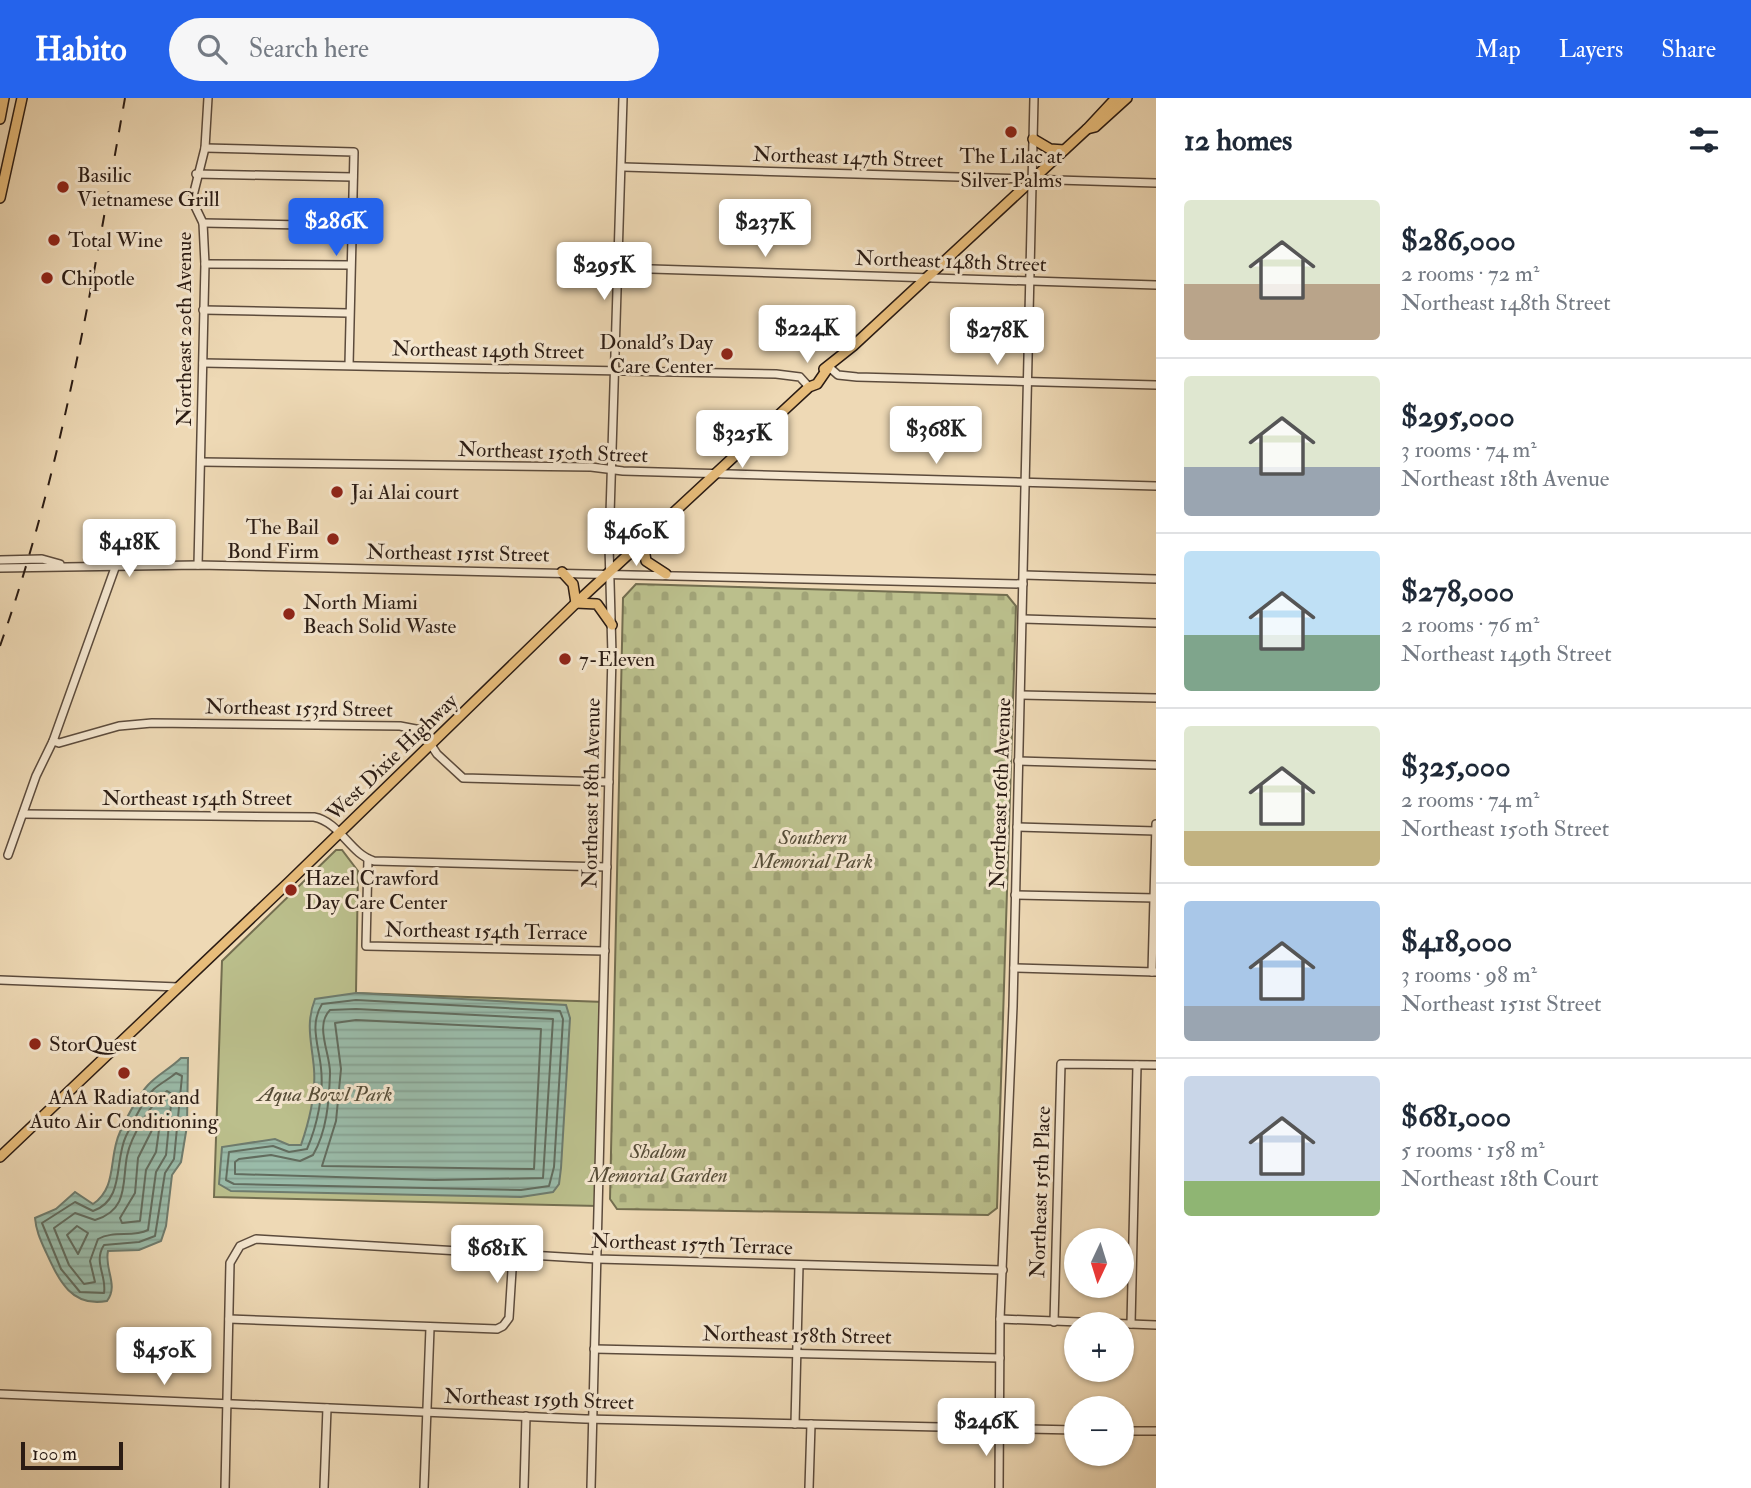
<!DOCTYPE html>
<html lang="en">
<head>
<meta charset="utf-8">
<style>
  :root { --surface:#fff; --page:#f6f6f7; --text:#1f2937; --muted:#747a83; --line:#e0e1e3; --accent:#2563eb }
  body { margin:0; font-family:"IM FELL Double Pica",serif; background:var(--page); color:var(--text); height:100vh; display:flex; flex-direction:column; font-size:26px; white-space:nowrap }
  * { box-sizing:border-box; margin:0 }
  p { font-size:23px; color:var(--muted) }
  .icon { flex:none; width:38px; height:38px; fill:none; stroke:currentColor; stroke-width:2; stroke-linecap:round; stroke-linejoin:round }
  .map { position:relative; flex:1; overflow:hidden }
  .details { display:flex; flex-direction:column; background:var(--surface); width:595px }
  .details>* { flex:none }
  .needle { width:46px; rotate:184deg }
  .tools { position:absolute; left:1064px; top:1130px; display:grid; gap:14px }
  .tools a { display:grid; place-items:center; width:70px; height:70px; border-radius:50%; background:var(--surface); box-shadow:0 2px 5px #0004; font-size:35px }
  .scale { position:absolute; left:21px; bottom:18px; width:102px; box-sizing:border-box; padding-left:7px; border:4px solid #2b1c14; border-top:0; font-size:19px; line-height:24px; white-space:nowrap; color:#2b1c14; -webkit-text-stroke:5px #f4e6cf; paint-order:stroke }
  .price { position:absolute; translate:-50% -60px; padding:0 16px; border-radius:7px; background:#fff; color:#222; font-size:23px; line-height:46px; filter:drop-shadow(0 2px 4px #0008) }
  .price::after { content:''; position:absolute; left:50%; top:42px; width:21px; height:16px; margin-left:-10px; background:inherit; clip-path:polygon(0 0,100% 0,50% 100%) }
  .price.current { background:var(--accent); color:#fff }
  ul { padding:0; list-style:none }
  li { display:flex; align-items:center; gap:21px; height:175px; padding:0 28px }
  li+li { border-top:2px solid var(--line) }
  li span { display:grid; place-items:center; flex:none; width:196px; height:140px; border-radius:7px; color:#555 }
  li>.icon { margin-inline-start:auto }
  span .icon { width:84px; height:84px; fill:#fffc; stroke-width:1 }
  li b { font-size:30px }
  h2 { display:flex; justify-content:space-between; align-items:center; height:84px; padding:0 28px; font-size:30px }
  header { display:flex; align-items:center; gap:42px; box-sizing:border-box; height:98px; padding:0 35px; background:var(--accent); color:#fff }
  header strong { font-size:33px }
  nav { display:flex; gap:38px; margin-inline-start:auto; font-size:24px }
  .search { width:490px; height:63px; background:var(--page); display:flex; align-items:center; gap:18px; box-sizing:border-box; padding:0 24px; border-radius:38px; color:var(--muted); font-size:26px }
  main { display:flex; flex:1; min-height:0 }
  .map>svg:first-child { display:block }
</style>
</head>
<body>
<header>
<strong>Habito</strong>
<div class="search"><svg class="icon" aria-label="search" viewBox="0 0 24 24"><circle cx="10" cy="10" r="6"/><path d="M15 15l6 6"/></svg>Search here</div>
<nav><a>Map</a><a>Layers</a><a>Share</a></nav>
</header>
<main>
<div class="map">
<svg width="1156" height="1390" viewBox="0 0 1156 1390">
  <defs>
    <pattern id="cemetery-stones" width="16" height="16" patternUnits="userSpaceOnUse" patternTransform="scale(1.75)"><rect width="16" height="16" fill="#bbbf8c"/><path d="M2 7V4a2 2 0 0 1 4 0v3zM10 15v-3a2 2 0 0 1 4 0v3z" fill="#a1a478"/></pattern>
    <pattern id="water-rules" width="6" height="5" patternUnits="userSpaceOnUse" patternTransform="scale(1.75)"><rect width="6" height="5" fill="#9abba9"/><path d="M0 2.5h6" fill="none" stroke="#85a091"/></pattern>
  </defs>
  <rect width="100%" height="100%" fill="#eed9b5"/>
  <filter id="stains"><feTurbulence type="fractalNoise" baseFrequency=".00286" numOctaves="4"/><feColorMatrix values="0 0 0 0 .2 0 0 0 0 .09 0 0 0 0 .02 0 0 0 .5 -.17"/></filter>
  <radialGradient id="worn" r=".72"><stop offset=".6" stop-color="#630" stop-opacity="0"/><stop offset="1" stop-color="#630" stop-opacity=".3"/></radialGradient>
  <!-- cemetery -->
  <path fill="url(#cemetery-stones)" stroke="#736e50" stroke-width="2" d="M636,486L1007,497L1016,508L997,1110L988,1117L617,1111L610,1101L623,500Z"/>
  <!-- park -->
  <path fill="#bbbf8c" stroke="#736e50" stroke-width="2" d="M336,752H342L358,773L356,895L604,904L598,1108L214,1099L222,863Z"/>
  <!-- water -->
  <g fill="url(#water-rules)" stroke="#6e7b6d" stroke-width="2">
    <path d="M356,895L566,907L570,920L561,1070L559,1086L553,1094L521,1099L231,1093L219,1086L222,1049L275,1041L289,1047H301C309,1024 316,997 314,971C312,945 305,927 315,901Z"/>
    <path d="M181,960H188L187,1028L181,1064L172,1077L166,1128L161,1143L139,1152L108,1153C104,1171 119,1187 107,1203C70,1210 58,1180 45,1152C40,1141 36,1132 35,1120L56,1111L75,1094L93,1106C118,1089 108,1059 120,1034C127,1019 137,999 148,987C157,977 171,970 181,960Z"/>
  </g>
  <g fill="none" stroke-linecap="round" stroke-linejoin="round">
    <!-- shore -->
    <g stroke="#626c5e" stroke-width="2">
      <path d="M356,902L560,913L563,921L554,1069L549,1088L521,1092L234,1086L226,1082L229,1054L273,1048L289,1054L307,1051C317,1028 324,996 321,970C319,948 309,927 322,906Z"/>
      <path d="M356,911L553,921L543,1080L435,1082L235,1076V1064L239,1061L271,1057L300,1063L313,1057C327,1033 329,1003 330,976C331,957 314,928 330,912Z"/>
      <path d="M356,922L541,931L534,1071L322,1068L336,1023L341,971L335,925Z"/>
      <path d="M176,975L182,978L174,1061L165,1075L155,1138L139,1144L104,1147C93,1164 107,1178 104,1195L80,1194L61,1171L42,1125L75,1104L93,1113C125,1102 114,1063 126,1038C133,1024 143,1002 154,991C161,985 169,981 176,975Z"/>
      <path d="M167,993L172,996L166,1057L156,1074L148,1132C132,1140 114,1132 98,1141L90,1163L95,1184L84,1186L69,1167L54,1130L75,1115L95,1122C129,1112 122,1084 127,1058C131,1038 151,1005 167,993Z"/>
      <path d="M157,1028L159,1032L156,1054L146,1072L140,1123L122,1125L120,1120L135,1095L138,1060L153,1030Z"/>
      <path d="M77,1128L88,1135L78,1156L67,1137Z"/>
    </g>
    <!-- minor casing -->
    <g stroke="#5c4b3c" stroke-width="10">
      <g id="minor">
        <path d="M205,50L354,54L349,267"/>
        <path d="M623,69L1156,85"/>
        <path d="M196,76L353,79"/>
        <path d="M203,125L352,128"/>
        <path d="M205,166L350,167"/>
        <path d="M619,170L1156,187"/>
        <path d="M203,212L348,215"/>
        <path d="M203,265L776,276L800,279L809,289"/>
        <path d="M829,269L838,277L857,279L1156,287"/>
        <path d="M201,364L591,369L623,373L1156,388"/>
        <path d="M0,462L42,461L60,466"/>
        <path d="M198,467L205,166L203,125L192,102L205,50L208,0"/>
        <path d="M0,470L198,467L1023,486"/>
        <path d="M1024,477L1156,481"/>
        <path d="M1023,521L1156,525"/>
        <path d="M1021,597L1156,600"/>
        <path d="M53,643L59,645L119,628L152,625L400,628L421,632L437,656L463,680L609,684"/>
        <path d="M1018,663L1156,667"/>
        <path d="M23,716L314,719C340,724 350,756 374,763L607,769"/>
        <path d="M1017,729L1156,733"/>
        <path d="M8,757L36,678L53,643L116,467"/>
        <path d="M368,761L366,848L605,853"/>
        <path d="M1015,797L1156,800"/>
        <path d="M1014,870L1155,874"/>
        <path d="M1152,874L1156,726"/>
        <path d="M0,882L178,889"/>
        <path d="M229,1221L497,1231L503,1228L509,1220L513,1156"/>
        <path d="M1000,1221L1156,1227"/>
        <path d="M1054,1224L1061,966L1156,967"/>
        <path d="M1131,1226L1137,967"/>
        <path d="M594,1251L1000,1260"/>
        <path d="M0,1296L585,1321L1076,1332"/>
        <path d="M795,1326L799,1167"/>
        <path d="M1122,1333H1156"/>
        <path d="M225,1390L230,1165L240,1148L256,1141L597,1161L1003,1172"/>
        <path d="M324,1390L327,1310"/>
        <path d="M424,1390L430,1230"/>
        <path d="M524,1390L526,1318"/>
        <path d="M591,1390L612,557L609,448L623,0"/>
        <path d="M809,1390L811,1326"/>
        <path d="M999,1390L1000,1221L1013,908L1034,0"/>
      </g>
    </g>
    <!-- major casing -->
    <g stroke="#2b1c14" stroke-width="12">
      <g id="major">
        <path d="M0,21L4,0"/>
        <path d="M1087,31L1095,29L1127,0"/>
        <path d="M1033,41L1050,51L1064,52"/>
        <path d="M0,100L22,0"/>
        <path d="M824,271L853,248L1087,31L1116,0"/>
        <path d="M643,444L646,463L666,476"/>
        <path d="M562,474L573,486L576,505"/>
        <path d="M576,505L597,506L612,527"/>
        <path d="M0,1059L289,784L576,505L809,289L817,286L828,270"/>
      </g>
    </g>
    <!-- minor -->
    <use href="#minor" stroke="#f4e6cf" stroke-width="7"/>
    <!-- major -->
    <use href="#major" stroke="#e7bc7a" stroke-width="9"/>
    <!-- rail -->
    <path stroke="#2b1c14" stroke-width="2" stroke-dasharray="12 12" stroke-linecap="butt" d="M0,548C63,370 92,185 125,0"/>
  </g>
  <!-- markers -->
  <g fill="#8f2418" stroke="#f4e6cf" stroke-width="2.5">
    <circle cx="1011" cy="34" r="7"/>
    <circle cx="63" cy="89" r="7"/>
    <circle cx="54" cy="142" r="7"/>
    <circle cx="47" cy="180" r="7"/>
    <circle cx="727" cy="256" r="7"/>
    <circle cx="337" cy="394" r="7"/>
    <circle cx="333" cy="441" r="7"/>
    <circle cx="289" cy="516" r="7"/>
    <circle cx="565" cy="561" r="7"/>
    <circle cx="291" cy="792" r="7"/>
    <circle cx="35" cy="946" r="7"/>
    <circle cx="124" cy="975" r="7"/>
  </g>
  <g text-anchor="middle" stroke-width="6" stroke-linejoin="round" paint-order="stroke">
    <!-- poi labels -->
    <g font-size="21" fill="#2b1c14" stroke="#f4e6cf" text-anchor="start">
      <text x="1011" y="65" text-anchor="middle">The Lilac at<tspan x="1011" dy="24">Silver Palms</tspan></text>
      <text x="77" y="84">Basilic<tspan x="77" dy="24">Vietnamese Grill</tspan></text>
      <text x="68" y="149">Total Wine</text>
      <text x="61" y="187">Chipotle</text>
      <text x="713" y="251" text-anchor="end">Donald's Day<tspan x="713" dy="24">Care Center</tspan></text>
      <text x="351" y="401">Jai Alai court</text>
      <text x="319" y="436" text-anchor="end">The Bail<tspan x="319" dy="24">Bond Firm</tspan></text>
      <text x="303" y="511">North Miami<tspan x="303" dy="24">Beach Solid Waste</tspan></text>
      <text x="579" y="568">7-Eleven</text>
      <text x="305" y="787">Hazel Crawford<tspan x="305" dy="24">Day Care Center</tspan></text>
      <text x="49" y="953">StorQuest</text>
      <text x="124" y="1006" text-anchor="middle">AAA Radiator and<tspan x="124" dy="24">Auto Air Conditioning</tspan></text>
    </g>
    <!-- street labels -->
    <g font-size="21" fill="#2b1c14" stroke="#f4e6cf">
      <text transform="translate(848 59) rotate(2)" y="7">Northeast 147th Street</text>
      <text transform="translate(951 163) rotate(2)" y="7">Northeast 148th Street</text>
      <text transform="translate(184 231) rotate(-90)" y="7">Northeast 20th Avenue</text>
      <text transform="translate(488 252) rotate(1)" y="7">Northeast 149th Street</text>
      <text transform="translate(553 354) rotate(2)" y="7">Northeast 150th Street</text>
      <text transform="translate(458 455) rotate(1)" y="7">Northeast 151st Street</text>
      <text transform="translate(299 610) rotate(1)" y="7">Northeast 153rd Street</text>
      <text transform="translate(392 659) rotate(-44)" y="7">West Dixie Highway</text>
      <text transform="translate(591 695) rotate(-89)" y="7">Northeast 18th Avenue</text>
      <text transform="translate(1000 695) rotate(-88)" y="7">Northeast 16th Avenue</text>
      <text x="197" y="707">Northeast 154th Street</text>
      <text transform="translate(486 833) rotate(1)" y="7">Northeast 154th Terrace</text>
      <text transform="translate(1040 1094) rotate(-88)" y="7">Northeast 15th Place</text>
      <text transform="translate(692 1146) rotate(2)" y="7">Northeast 157th Terrace</text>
      <text transform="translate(797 1237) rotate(1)" y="7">Northeast 158th Street</text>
      <text transform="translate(539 1301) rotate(2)" y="7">Northeast 159th Street</text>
    </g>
    <!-- park labels -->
    <g font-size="21" font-style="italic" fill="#564d38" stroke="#f4e6cf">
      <text x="813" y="746">Southern<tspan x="813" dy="24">Memorial Park</tspan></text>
      <text x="325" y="1003">Aqua Bowl Park</text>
      <text x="658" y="1060">Shalom<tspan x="658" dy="24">Memorial Garden</tspan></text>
    </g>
  </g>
  <rect width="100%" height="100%" filter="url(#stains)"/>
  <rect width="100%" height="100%" fill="url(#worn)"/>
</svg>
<div class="tools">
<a><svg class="needle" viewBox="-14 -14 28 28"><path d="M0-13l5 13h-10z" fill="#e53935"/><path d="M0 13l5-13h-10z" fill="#747a83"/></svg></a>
<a>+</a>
<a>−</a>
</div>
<div class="scale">100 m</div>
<b class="price current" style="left:336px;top:160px">$286K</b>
<b class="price" style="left:765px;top:161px">$237K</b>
<b class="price" style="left:604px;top:204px">$295K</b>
<b class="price" style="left:807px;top:267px">$224K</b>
<b class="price" style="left:997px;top:269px">$278K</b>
<b class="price" style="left:936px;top:368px">$368K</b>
<b class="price" style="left:742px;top:372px">$325K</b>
<b class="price" style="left:636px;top:470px">$460K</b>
<b class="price" style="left:129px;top:481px">$418K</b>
<b class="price" style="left:497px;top:1187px">$681K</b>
<b class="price" style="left:164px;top:1289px">$450K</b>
<b class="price" style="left:986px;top:1360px">$246K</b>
</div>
<section class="details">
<h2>12 homes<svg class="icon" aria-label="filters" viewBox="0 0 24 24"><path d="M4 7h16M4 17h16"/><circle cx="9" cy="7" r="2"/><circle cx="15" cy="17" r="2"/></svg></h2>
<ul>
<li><span style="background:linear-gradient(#dfe7d0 60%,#b9a48a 0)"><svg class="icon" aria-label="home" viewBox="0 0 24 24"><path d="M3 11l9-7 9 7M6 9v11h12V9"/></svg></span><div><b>$286,000</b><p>2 rooms · 72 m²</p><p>Northeast 148th Street</p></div></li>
<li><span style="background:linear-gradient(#dfe7d0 65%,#9aa5b1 0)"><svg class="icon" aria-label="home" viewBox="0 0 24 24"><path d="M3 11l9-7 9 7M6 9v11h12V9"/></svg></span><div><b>$295,000</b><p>3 rooms · 74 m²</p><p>Northeast 18th Avenue</p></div></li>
<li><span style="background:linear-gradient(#bfe0f5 60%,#7fa58c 0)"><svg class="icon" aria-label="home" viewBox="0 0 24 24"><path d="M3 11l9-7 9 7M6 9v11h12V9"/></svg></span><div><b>$278,000</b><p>2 rooms · 76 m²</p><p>Northeast 149th Street</p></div></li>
<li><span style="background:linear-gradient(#dfe7d0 75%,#c2b280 0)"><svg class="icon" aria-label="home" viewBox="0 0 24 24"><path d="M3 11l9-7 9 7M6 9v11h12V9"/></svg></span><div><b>$325,000</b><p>2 rooms · 74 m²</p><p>Northeast 150th Street</p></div></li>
<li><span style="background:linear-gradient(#a9c7e8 75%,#9aa5b1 0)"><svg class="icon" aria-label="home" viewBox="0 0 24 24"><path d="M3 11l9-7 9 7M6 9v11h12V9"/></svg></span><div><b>$418,000</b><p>3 rooms · 98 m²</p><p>Northeast 151st Street</p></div></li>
<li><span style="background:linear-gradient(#c9d6e8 75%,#8fb573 0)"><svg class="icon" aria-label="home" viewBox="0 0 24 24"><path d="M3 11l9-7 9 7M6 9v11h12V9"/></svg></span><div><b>$681,000</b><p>5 rooms · 158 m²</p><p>Northeast 18th Court</p></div></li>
</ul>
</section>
</main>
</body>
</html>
